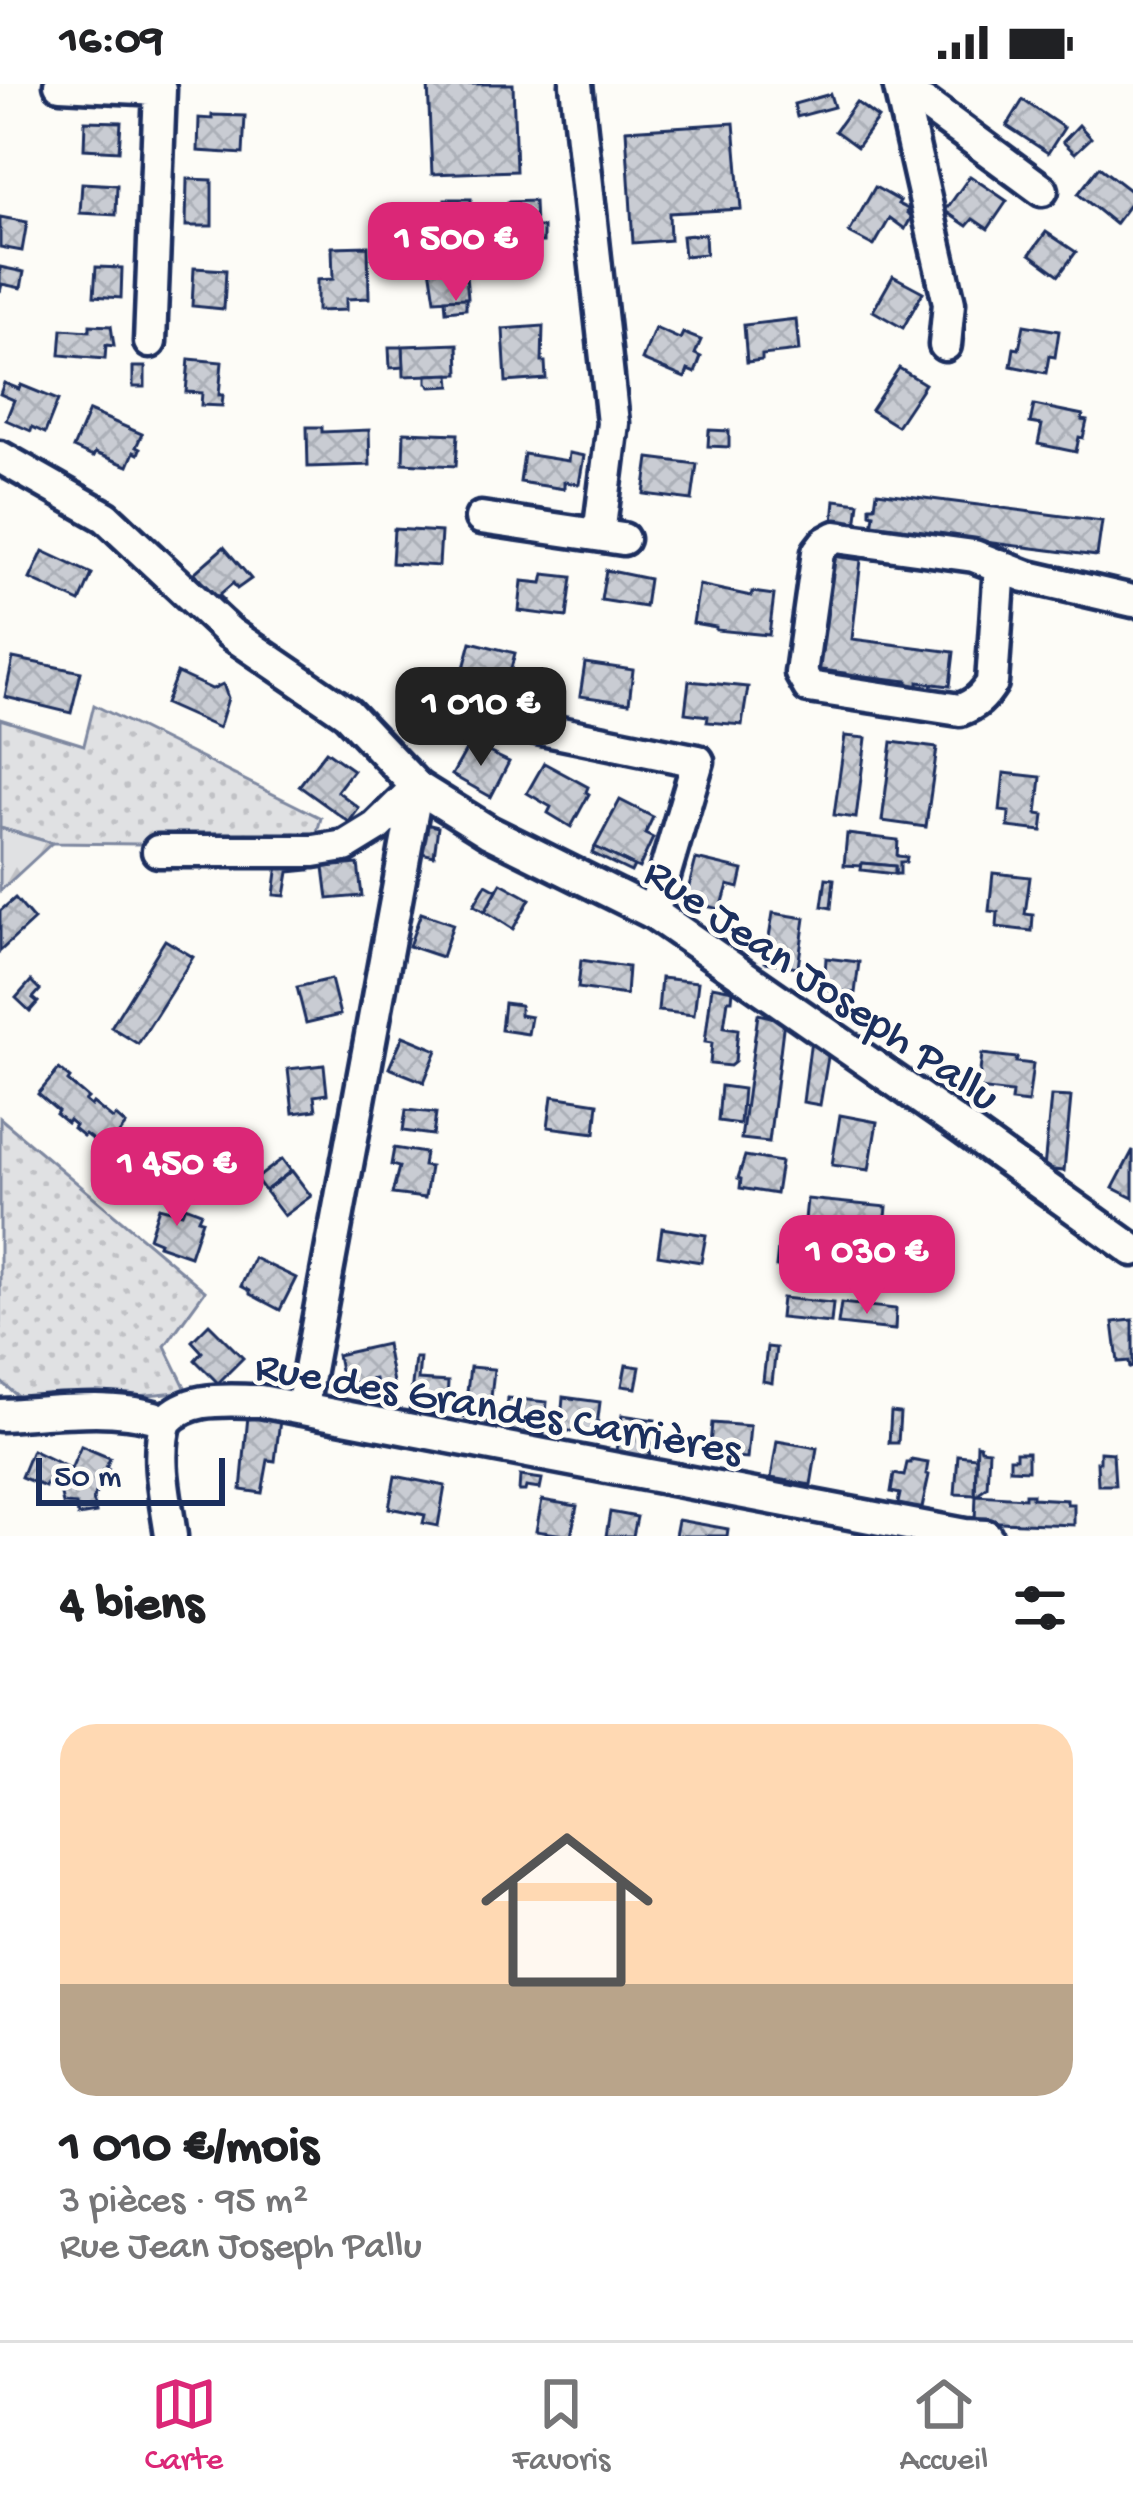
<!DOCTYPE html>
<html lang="fr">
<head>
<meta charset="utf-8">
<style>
  :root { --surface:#fff; --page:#f6f6f6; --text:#202124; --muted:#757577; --line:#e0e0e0; --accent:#db2777 }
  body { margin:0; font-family:"Gochi Hand",sans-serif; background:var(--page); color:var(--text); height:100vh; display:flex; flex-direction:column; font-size:45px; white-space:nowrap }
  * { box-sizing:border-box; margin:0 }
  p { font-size:39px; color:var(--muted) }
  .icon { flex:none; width:66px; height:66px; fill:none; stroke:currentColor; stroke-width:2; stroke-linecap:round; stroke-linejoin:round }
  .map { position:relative; height:1452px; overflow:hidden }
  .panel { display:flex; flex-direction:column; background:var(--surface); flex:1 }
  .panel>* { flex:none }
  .scale { position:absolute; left:36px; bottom:30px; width:189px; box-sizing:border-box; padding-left:12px; border:6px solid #1b2f5e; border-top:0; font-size:33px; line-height:42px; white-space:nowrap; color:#1b2f5e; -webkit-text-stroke:9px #fdfcf7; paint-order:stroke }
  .price { position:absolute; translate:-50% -102px; padding:0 27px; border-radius:24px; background:var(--accent); color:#fff; font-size:39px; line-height:78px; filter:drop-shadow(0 3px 6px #0008) }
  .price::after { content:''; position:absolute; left:50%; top:72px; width:36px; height:27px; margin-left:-18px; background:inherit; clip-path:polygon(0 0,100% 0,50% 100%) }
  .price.current { background:#222; color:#fff }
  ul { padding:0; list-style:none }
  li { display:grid; align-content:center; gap:24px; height:636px; padding:0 60px }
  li+li { border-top:3px solid var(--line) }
  li span { display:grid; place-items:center; height:372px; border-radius:36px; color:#555 }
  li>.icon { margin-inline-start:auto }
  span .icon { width:216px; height:216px; fill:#fffc; stroke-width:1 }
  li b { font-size:51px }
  h2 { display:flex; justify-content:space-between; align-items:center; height:144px; padding:0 60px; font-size:51px }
  .status { display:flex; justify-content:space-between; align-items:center; height:84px; padding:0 60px; background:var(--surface); direction:ltr }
  .status svg { height:33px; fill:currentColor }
  .menu { display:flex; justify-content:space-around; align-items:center; height:168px; border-top:3px solid var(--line); background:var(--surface); font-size:33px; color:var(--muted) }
  .menu a { display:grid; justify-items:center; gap:6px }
  .menu .current { color:var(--accent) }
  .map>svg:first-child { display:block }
</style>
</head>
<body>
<div class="status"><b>16:09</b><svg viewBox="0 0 49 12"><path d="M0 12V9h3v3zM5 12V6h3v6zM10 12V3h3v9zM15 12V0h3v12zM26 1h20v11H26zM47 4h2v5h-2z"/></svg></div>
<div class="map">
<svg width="1133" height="1452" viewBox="0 0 1133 1452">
  <defs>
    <pattern id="grass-dots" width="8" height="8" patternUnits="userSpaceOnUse" patternTransform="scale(3)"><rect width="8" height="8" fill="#e0e1e3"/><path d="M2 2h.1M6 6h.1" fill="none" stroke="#c0c1c5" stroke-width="1.8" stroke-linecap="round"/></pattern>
    <pattern id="forest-firs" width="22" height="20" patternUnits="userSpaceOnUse" patternTransform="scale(3)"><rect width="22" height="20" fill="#e0e1e3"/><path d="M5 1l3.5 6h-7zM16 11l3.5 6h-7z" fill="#c0c1c5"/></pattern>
    <pattern id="building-cross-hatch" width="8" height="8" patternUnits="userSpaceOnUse" patternTransform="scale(3)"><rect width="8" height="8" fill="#c9ccd3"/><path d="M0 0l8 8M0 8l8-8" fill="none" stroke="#acb0b8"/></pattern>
  </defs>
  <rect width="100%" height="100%" fill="#fdfcf7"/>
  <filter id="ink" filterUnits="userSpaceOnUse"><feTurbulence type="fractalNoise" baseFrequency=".00833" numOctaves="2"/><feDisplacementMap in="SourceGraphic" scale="24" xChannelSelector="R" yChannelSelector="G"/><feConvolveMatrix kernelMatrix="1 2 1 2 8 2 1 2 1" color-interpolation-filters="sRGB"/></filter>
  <g filter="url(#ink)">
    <!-- grass -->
    <g fill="url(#grass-dots)" stroke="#7e88a0" stroke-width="3">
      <path d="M94,621L321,734L313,762L52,759L0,744V635L84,661Z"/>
      <path d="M0,1034L205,1207L165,1262L187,1307L30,1323L0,1297Z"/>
    </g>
    <!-- forest -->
    <path fill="url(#forest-firs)" stroke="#7e88a0" stroke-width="3" d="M0,744L52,759L0,807Z"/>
    <!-- building -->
    <g fill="url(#building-cross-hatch)" stroke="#1b2f5e" stroke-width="3">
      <path d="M428,0H513L516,87L432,90Z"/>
      <path d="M830,10L834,23L797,33L794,20Z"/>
      <path d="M1023,16L1064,44L1048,69L1007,42Z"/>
      <path d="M856,18L878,34L857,63L835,47Z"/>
      <path d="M212,31L245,32L243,70L198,67L199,34L212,35Z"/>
      <path d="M85,37L121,38L119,67L84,65Z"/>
      <path d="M734,39L741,125L669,129L670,156L633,159L626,46Z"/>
      <path d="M1079,41L1091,54L1075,69L1063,58Z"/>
      <path d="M1099,83L1133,109V116L1115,140L1078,110Z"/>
      <path d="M970,92L1007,117L988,145L973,135L967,142L945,127Z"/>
      <path d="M187,95L212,96V142H186Z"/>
      <path d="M82,99L117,101L116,131L80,129Z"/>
      <path d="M875,103L900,117L898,120L908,125L907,129L912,132L905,145L890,134L874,162L849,149Z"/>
      <rect x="445" y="115" width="26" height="15"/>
      <path d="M534,117L535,143H543V158H536L537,184L507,185L505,130H508V118Z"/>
      <path d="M0,133L27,138L22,167L0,163Z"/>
      <path d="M1046,148L1076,168L1059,191L1030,170Z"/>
      <path d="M705,150L706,170L684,172L682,152Z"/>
      <path d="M368,162L369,214L346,215V226L317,227V196L333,195L332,163Z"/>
      <path d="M464,168L468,214L435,216L428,170Z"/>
      <path d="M0,183L24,188L21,204L2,200L0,208Z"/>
      <path d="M96,183L122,184L121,214L94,212Z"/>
      <path d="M194,184L226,186L224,225L192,222Z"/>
      <path d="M893,192L923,208L903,244L873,227Z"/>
      <path d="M466,214V225L446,227L445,215Z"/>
      <path d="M796,235L799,267L762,271V276L747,278L744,241Z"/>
      <path d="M90,241L111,242L114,262L106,261L105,275L60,271L62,245L90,247Z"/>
      <path d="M1024,241L1059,247L1055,273L1049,272L1046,289L1011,282L1014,264L1019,265Z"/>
      <path d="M543,242L542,278H545L546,295L506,298L503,245Z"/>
      <path d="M655,244L680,255L683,249L701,256L695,270L701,273L695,289L688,286L685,294L642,276Z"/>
      <path d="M458,260L459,290L404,292L403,262Z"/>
      <path d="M389,263H403L404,283L390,284Z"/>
      <path d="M189,275L222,278L219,311H223L222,322L201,321L202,309L186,308Z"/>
      <rect x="133" y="283" width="12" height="20"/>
      <path d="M899,284L925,300L897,342L871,326Z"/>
      <path d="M450,290L451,302L431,303L427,299V291Z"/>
      <path d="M4,299L19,305L21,301L58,316L45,349L32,343L31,347L6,336L14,316L0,310Z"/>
      <path d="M1034,321L1083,331L1082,336L1087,337L1083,354L1079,353L1076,368L1038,360L1042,341L1030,339Z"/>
      <path d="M89,327L142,350L136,363L140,365L138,370L134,368L128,382L95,369L93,373L73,364Z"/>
      <path d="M307,343H322V348L369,346L370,381L308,383Z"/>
      <path d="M709,346L729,347V363L708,362Z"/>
      <path d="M404,348L458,350L456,382L403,379Z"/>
      <path d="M569,369L584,372L579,400L564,398V405L520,398L524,370L568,377Z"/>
      <path d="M649,374L697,380L692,416L644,410Z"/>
      <path d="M877,408L1102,437L1097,472L872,444L874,430L870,429V422H875Z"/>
      <path d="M835,416L859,419L856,442L833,439Z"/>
      <path d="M394,445L441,448L439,482L392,479Z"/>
      <path d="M224,463L251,495L237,505L233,499L219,511L223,515L219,519L194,489Z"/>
      <path d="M43,467L92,490L80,518L30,495Z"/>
      <path d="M826,471L861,476L852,555L954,568L950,602L918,598V604L908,603V597L856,591L855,597L845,595V589L813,585Z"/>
      <path d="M606,486L649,495L645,523L601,516Z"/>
      <path d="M544,490L572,493L567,533L519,527L522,497L542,499Z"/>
      <path d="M699,501L751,512L752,508L774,511L769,551L716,546V543L693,539Z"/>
      <path d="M471,558L515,569L508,596L464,584Z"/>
      <path d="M13,574L81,588L71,629L5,613Z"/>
      <path d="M585,579L633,586L629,619L580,612Z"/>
      <path d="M177,589L212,605L223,600L228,614L219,644L165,620Z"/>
      <path d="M689,597L748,603L742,641L707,638L708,632L685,629Z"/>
      <path d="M845,652L866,654L856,734L834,731Z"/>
      <path d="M892,658L937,664L926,743L882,737Z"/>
      <path d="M470,659L509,678L491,713L452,691Z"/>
      <path d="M326,667L353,686L337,707L359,724L349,738L299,702Z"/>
      <path d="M544,679L588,703L586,708L589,710L571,743L548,729L551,723L527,709Z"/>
      <path d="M1004,689L1041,693L1037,730L1044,731L1042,747L1008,743L1009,728L1000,727Z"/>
      <path d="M620,716L653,733L645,750L653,754L639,784L595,763Z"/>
      <path d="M426,740L438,743L434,772L413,767L417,746Z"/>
      <path d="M847,750L898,756L897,772L907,773L906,778H900V790H895V782L862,779V782L844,781Z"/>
      <path d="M595,763L634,782L631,788L592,769Z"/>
      <path d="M696,775L743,786L739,804L728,801L721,825L706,822L708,816L687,810Z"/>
      <path d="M310,777V786L289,788L285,812L274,811L278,780Z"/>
      <path d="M862,779L895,782V790L861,786Z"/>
      <path d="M358,780L362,812L328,815L324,783Z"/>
      <path d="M993,789L1030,793L1025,830L1033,831L1032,847L997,843L998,828L989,827Z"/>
      <path d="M826,794L834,795L831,824L822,822Z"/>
      <path d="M501,799L530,815L513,845L485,827Z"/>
      <path d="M486,800L497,806L485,827L474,821Z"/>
      <path d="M15,814L34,836L0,867V827Z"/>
      <path d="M421,829L453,840L442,873L409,862Z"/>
      <path d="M773,829L805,834L798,883L765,878Z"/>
      <path d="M165,856L193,873L138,960L111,943Z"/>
      <path d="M826,874L859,878L855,909L824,905Z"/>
      <path d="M581,876L628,883L626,911L578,904Z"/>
      <path d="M661,894L698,898L694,931L658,927Z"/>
      <path d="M331,895L340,931L306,939L297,903Z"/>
      <path d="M31,897L40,906L33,914L38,918L30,927L16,914Z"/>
      <path d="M712,902L733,906L732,916H728L724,943L738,945L735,978L730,982L710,980L712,959L705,958Z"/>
      <path d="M504,919L520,921V931L531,933L528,950L501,946Z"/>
      <path d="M758,930L784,936L769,1058L741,1055Z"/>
      <path d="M403,952L437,966L424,998L389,984Z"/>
      <path d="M811,955L829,967L820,1021L803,1018Z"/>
      <path d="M982,970L1017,974L1016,978L1033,980L1028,1019L1011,1017L1012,1009L978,1005Z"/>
      <path d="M324,981L327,1010L314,1012L316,1026L293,1029L288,985Z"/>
      <path d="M59,985L70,994L68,997L88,1014L85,1017L91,1022L93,1019L113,1035L116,1032L126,1041L106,1066L85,1050L83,1052L73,1044L75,1041L69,1036L67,1039L56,1030L58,1027L38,1010Z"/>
      <path d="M952,998L972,1008L966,1022L947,1012Z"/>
      <path d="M721,1002L743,1005L740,1040L718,1037Z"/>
      <path d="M552,1012L598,1019L595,1049L548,1043Z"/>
      <path d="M1051,1012L1071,1013L1064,1087L1044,1085Z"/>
      <path d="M406,1026L436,1029L433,1051L403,1047Z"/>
      <path d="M840,1031L877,1038L869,1086L832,1081Z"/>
      <path d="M394,1064L425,1069L423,1082L430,1083L425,1114L392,1110L399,1083L391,1081Z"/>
      <path d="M1133,1066V1114L1113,1104Z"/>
      <path d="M745,1072L781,1078L776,1110L740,1104L741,1095L738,1094Z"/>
      <path d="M282,1075L291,1087L265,1107L256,1095Z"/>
      <path d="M292,1087L311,1112L284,1132L265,1107Z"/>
      <path d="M807,1115L887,1123L885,1144L805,1136Z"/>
      <path d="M185,1122L201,1128L198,1135L202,1136L190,1172L158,1161L159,1158L149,1154L159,1123L182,1129Z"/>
      <path d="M662,1144L706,1151L701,1178L658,1171Z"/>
      <path d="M778,1164L891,1174L888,1199L865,1197V1191L776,1183Z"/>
      <path d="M254,1174L296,1194L280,1226L250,1210V1207L241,1202Z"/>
      <path d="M782,1214L833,1219L831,1239L780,1234Z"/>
      <path d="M841,1219L896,1225L895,1246L838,1240Z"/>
      <path d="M1133,1236V1283L1130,1284L1129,1277L1118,1278L1113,1238Z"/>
      <path d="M209,1240L243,1274L218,1299L195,1276L202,1268L192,1257Z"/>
      <path d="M386,1260L393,1299L377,1303L375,1295L343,1301L337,1271Z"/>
      <path d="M767,1263L776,1264L772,1299L763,1297Z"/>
      <path d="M415,1274H420L418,1296L448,1298L446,1330L431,1329V1334H424V1328L409,1327Z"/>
      <path d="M626,1281L640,1283L636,1304L622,1302Z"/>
      <path d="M470,1283L494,1285L488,1343L479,1341V1335L464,1333Z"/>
      <path d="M563,1313L600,1318L596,1350L560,1346Z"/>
      <path d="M508,1314L547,1318L544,1351L505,1347Z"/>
      <path d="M891,1328L900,1329L898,1359H889Z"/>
      <path d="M622,1331L655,1336L649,1374L616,1367Z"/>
      <path d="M248,1332L280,1336L275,1377L268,1376L262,1409L241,1406Z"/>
      <path d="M712,1339L750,1342L747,1375L709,1372Z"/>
      <path d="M777,1357L817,1364L811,1401L771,1394Z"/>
      <path d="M977,1360L980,1361L981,1365L989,1366L987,1403L980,1408V1411H975Z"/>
      <path d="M81,1362L110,1374L106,1384L109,1386L93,1415L96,1429L78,1432L76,1421L63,1420L61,1411L64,1406L46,1399L45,1403L21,1393L32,1366L71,1385Z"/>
      <path d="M1016,1368H1028V1386L1010,1385V1374H1016Z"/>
      <path d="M1100,1368L1113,1369L1115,1401H1098L1097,1378H1100Z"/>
      <path d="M958,1371L976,1373L975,1411L955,1410Z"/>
      <path d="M911,1376L928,1379L926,1390L929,1391L920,1433L896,1428L900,1410L891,1408L894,1390L904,1392L907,1379H911Z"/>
      <path d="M395,1392L445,1402L438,1442L423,1439L425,1431L389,1424Z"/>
      <path d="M520,1392L542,1395L540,1405L526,1403L525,1407H519Z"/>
      <path d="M1025,1410H1032V1414L1067,1416V1420H1074V1441L975,1437L976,1411L1025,1414Z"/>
      <path d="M542,1416L577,1422L571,1452L536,1447Z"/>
      <path d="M610,1428L637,1433L633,1452H606Z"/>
      <path d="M678,1436L728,1445L727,1452H675Z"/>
    </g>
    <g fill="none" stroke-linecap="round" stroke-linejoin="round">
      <!-- minor casing -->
      <g stroke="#1b2f5e" stroke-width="39">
        <g id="minor">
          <path d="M60,0L160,5L150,258"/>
          <path d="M576,0L613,339L599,451"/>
          <path d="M899,0L949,219L945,261"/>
          <path d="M903,14L924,19L1042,106"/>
          <path d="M0,373L106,433L230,549L347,629L417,703L489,748L653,829L953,1037L1133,1166"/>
          <path d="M481,434L623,455"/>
          <path d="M1000,481L992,599C983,613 976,620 960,626L809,603L801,589L818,468L825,459L836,453L974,472L1025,492L1133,517"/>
          <path d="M512,639L698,677L653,829"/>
          <path d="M158,767H314L345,762L376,743L417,703"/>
          <path d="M302,1324L417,703"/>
          <path d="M0,1331C51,1329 118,1318 166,1337C191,1311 227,1317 260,1317L965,1451L986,1452"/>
          <path d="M166,1337C155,1374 166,1415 171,1452"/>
        </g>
      </g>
      <!-- minor -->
      <use href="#minor" stroke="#fdfcf7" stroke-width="30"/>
    </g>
  </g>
  <g text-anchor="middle" stroke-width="9" stroke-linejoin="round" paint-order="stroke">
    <!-- street labels -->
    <g font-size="45" fill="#1b2f5e" stroke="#fdfcf7">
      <text transform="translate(824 897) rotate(34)" y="16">Rue Jean Joseph Pallu</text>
      <text transform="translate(499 1320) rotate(10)" y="16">Rue des Grandes Carrières</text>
    </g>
  </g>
</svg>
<div class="scale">50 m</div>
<b class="price" style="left:456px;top:220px">1 500 €</b>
<b class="price current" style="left:481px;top:685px">1 010 €</b>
<b class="price" style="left:177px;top:1145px">1 450 €</b>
<b class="price" style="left:867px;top:1233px">1 030 €</b>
</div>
<section class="panel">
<h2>4 biens<svg class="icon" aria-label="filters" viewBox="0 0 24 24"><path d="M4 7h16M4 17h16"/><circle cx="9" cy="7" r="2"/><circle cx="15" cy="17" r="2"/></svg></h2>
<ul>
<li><span style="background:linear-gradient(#ffd9b3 70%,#b9a48a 0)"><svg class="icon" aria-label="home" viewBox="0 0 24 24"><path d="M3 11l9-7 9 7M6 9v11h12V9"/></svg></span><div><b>1 010 €/mois</b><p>3 pièces · 95 m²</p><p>Rue Jean Joseph Pallu</p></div></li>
</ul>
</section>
<nav class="menu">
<a class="current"><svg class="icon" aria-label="map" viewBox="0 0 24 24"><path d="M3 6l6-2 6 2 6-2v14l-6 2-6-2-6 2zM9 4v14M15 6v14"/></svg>Carte</a>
<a><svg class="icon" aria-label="saved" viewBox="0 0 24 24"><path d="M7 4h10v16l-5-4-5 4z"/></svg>Favoris</a>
<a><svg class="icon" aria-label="home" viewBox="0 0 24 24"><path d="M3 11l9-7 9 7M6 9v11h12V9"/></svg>Accueil</a>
</nav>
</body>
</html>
